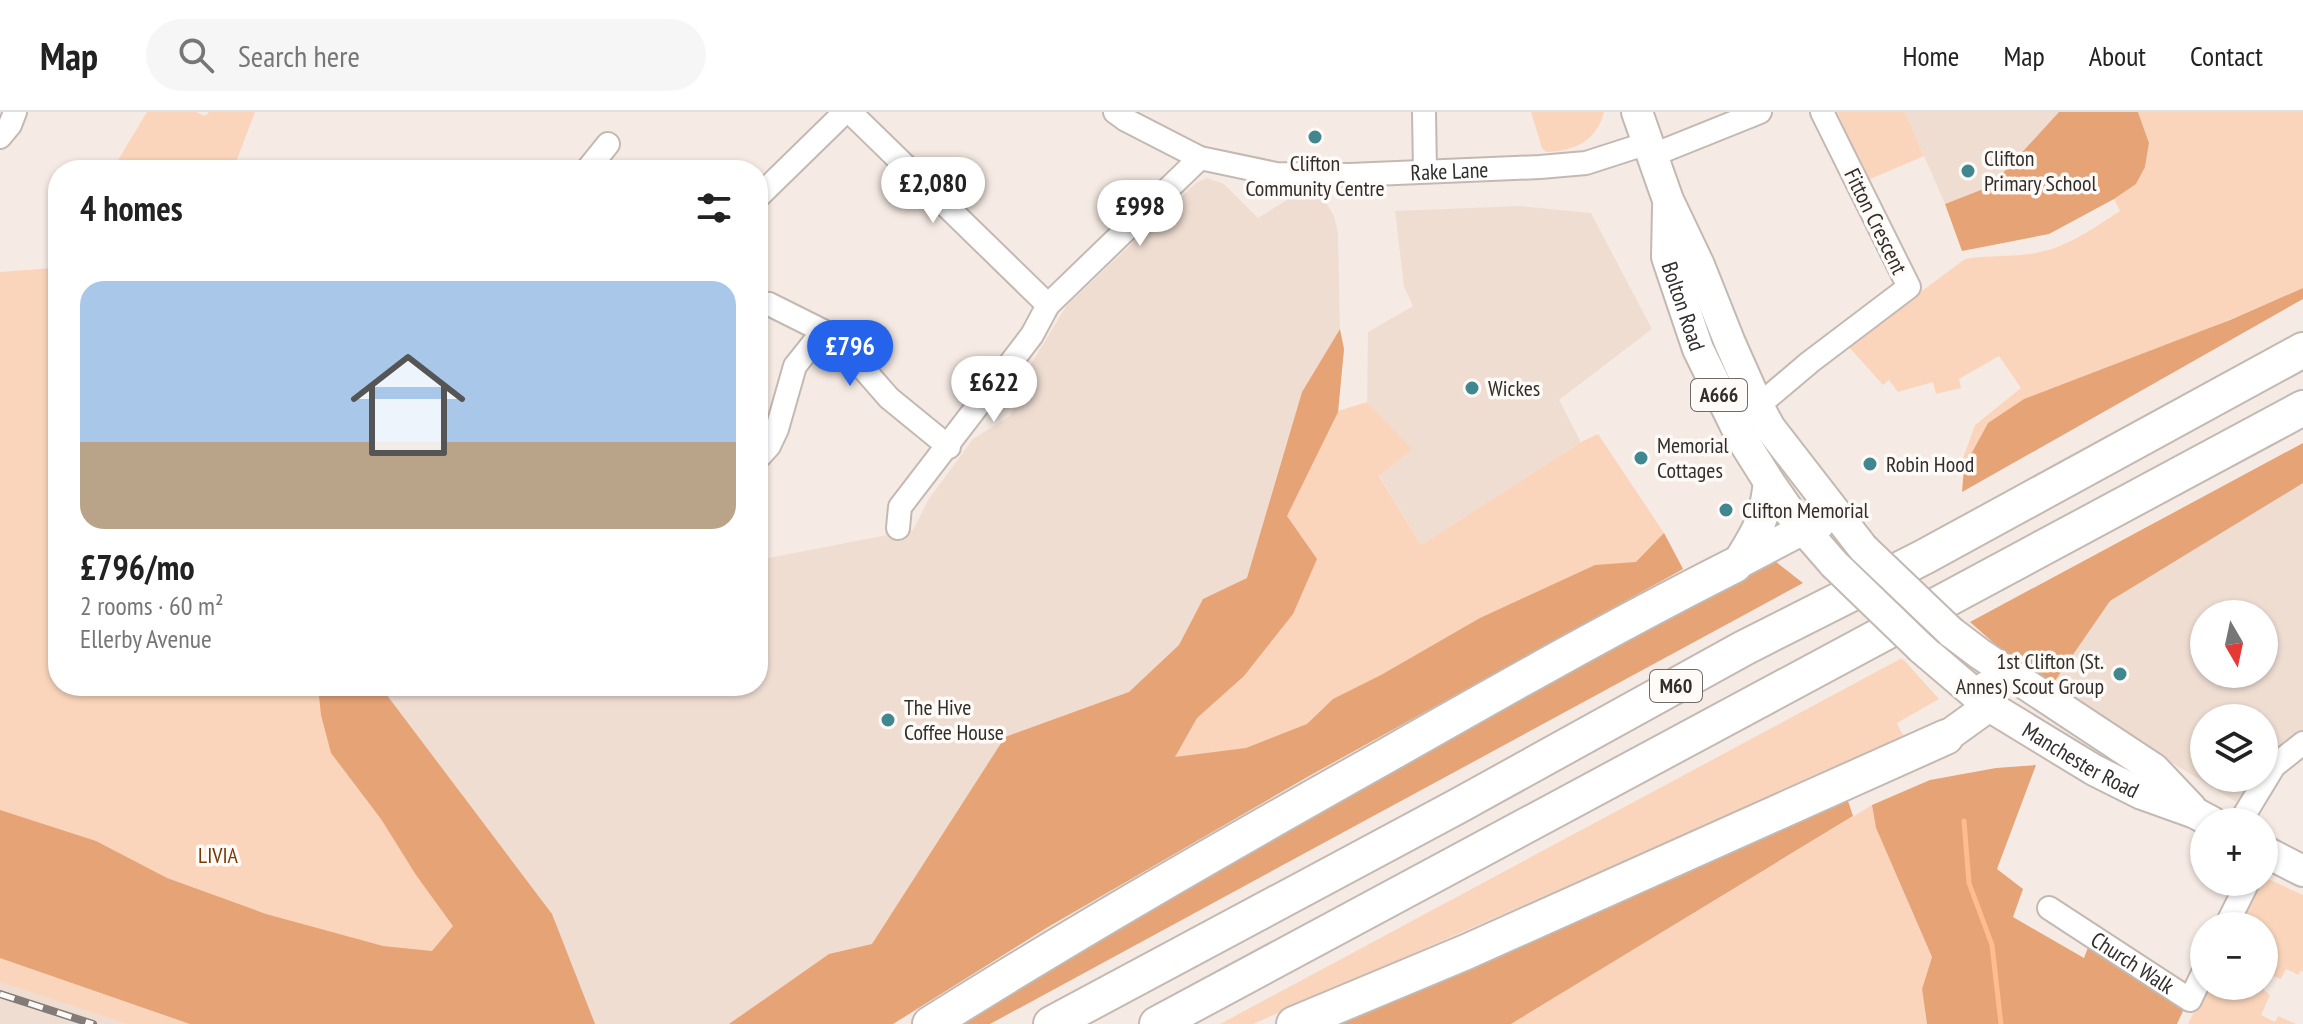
<!DOCTYPE html>
<html lang="en">
<head>
<meta charset="utf-8">
<style>
  :root { --surface:#fff; --page:#f6f6f6; --text:#222; --muted:#767676; --line:#e0e0e0; --accent:#2563eb }
  body { margin:0; font-family:"PT Sans Narrow",sans-serif; background:var(--page); color:var(--text); height:100vh; display:flex; flex-direction:column; font-size:30px; white-space:nowrap }
  * { box-sizing:border-box; margin:0 }
  p { font-size:26px; color:var(--muted) }
  .icon { flex:none; width:44px; height:44px; fill:none; stroke:currentColor; stroke-width:2; stroke-linecap:round; stroke-linejoin:round }
  .map { position:relative; flex:1; overflow:hidden }
  .details { position:absolute; left:48px; top:48px; width:720px; height:536px; display:flex; flex-direction:column; background:var(--surface); border-radius:32px; box-shadow:0 2px 6px #0004 }
  .details>* { flex:none }
  .needle { width:52px; rotate:171deg }
  .fabs { position:absolute; left:2190px; top:488px; display:grid; gap:16px }
  .fabs a { display:grid; place-items:center; width:88px; height:88px; border-radius:50%; background:var(--surface); box-shadow:0 2px 6px #0004; font-size:40px }
  .price { position:absolute; translate:-50% -68px; padding:0 18px; border-radius:28px; background:#fff; color:#222; font-size:26px; line-height:52px; filter:drop-shadow(0 2px 4px #0008) }
  .price::after { content:''; position:absolute; left:50%; top:48px; width:24px; height:18px; margin-left:-12px; background:inherit; clip-path:polygon(0 0,100% 0,50% 100%) }
  .price.on { background:var(--accent); color:#fff }
  ul { padding:0; list-style:none }
  li { display:grid; align-content:center; gap:16px; height:424px; padding:0 32px }
  li+li { border-top:2px solid var(--line) }
  li span { display:grid; place-items:center; height:248px; border-radius:24px; color:#555 }
  li>.icon { margin-inline-start:auto }
  span .icon { width:144px; height:144px; fill:#fffc; stroke-width:1 }
  li b { font-size:34px }
  h2 { display:flex; justify-content:space-between; align-items:center; height:96px; padding:0 32px; font-size:34px }
  header { display:flex; align-items:center; gap:48px; box-sizing:border-box; height:112px; padding:0 40px; background:var(--surface); border-bottom:2px solid var(--line) }
  header strong { font-size:38px }
  nav { display:flex; gap:44px; margin-inline-start:auto; font-size:28px }
  .search { width:560px; height:72px; background:var(--page); display:flex; align-items:center; gap:20px; box-sizing:border-box; padding:0 28px; border-radius:44px; color:var(--muted); font-size:30px }
  .map>svg:first-child { display:block }
</style>
</head>
<body>
<header>
<strong>Map</strong>
<div class="search"><svg class="icon" aria-label="search" viewBox="0 0 24 24"><circle cx="10" cy="10" r="6"/><path d="M15 15l6 6"/></svg>Search here</div>
<nav><a>Home</a><a>Map</a><a>About</a><a>Contact</a></nav>
</header>
<div class="map">
<svg width="2303" height="912" viewBox="0 0 2303 912">
  <rect width="100%" height="100%" fill="#f6ebe4"/>
  <!-- built -->
  <g fill="#efddd2" fill-rule="evenodd">
    <path d="M1905,0H2059L1991,74L1945,92Z"/>
    <path d="M1207,66L1224,72L1258,106L1295,83L1305,82L1317,84L1327,92L1334,104L1338,121L1340,217L1302,280L1247,466L1203,487L1179,533L1129,580L1005,625L872,832L829,842L729,912H587L552,802L380,574H758V448L913,418L928,388L973,327L1010,304L1030,254L1067,193L1196,71Z"/>
    <path d="M1520,94L1591,101L1652,217L1559,288L1581,330L1421,433L1379,363L1411,337L1367,290L1368,220L1413,194L1404,175L1395,99Z"/>
    <path d="M2303,371V622L2264,651V606H2204V666H2252L2238,691L2050,576L2110,489ZM2204,502H2264V562H2204Z"/>
    <path d="M0,846L110,885L190,912H0Z"/>
  </g>
  <!-- green -->
  <g fill="#fad5bc">
    <path d="M147,0H196L205,4L209,0H255L233,58H112Z"/>
    <path d="M1531,0H1604C1597,29 1574,39 1546,40L1542,36Z"/>
    <path d="M1837,0H1905L1924,44L1868,68Z"/>
    <path d="M2138,0H2303V176L1988,311L1964,355L1963,346L1975,313L2021,276L1999,244L1959,267L1961,276L1936,282L1933,270L1898,280L1889,268L1883,273L1848,234L1965,147C1987,143 2008,145 2029,142C2064,138 2092,117 2120,99L2114,87L2136,72L2145,55L2149,31Z"/>
    <path d="M58,147V574H380L552,802L595,912H128L0,870V160L53,156Z"/>
    <path d="M1344,237L1338,299L1367,290L1412,337L1379,364L1421,433L1581,330L1598,322L1664,421L1683,457L1309,664L1048,815L893,912H729L829,842L872,832L1005,625L1129,580L1179,533L1203,487L1247,466L1302,282Z"/>
    <path d="M1902,546L1939,587L1897,611L1904,626L1253,912H1220Z"/>
    <path d="M1872,693L1876,716L1932,845L1922,877L1927,912H1511Z"/>
    <path d="M2264,765L2303,783V860L2300,859L2299,863L2286,857L2281,867L2273,864C2266,867 2264,871 2264,878L2270,883L2261,903L2275,910L2278,904L2296,912H2188L2206,874H2264V814H2235L2256,770H2264Z"/>
  </g>
  <!-- forest -->
  <g fill="#e5a376">
    <path d="M2059,0H2138L2149,31L2145,55L2136,72L2114,87L2049,122L1962,139L1945,92L1991,74Z"/>
    <path d="M2303,176V187L1962,380L1964,355L1988,311L2024,287L2230,208Z"/>
    <path d="M1340,217L1344,237L1338,300L1287,404L1317,447L1293,502L1244,564L1197,606L1175,645L1246,636L1307,612L1333,587L1381,563L1480,506L1595,453L1636,450L1664,421L1683,457L1309,664L1048,815L893,912H729L829,842L872,832L1005,625L1129,580L1179,533L1203,487L1247,466L1302,280Z"/>
    <path d="M2303,331V371L2110,489L2050,576L2005,541L1970,510Z"/>
    <path d="M1771,446L1803,471L990,912H952L1254,731Z"/>
    <path d="M318,574H380L552,802L595,912H190L0,846V698L96,729L167,766L266,802L383,834L432,839L453,814L416,763L381,707L331,641L321,603Z"/>
    <path d="M2036,653L1997,757L2023,777L2013,805L2084,846L2089,833L2152,870L2183,899L2177,912H1927L1922,877L1932,845L1876,716L1872,693L1930,668L1996,656Z"/>
    <path d="M1847,686L1853,704L1511,912H1329Z"/>
  </g>
  <g fill="none" stroke-linecap="round" stroke-linejoin="round">
    <!-- stream -->
    <path stroke="#ffbc8e" stroke-width="5" d="M1964,709L1969,771L1992,833L2001,912"/>
    <!-- minor casing -->
    <g stroke="#c3b9b2" stroke-width="26">
      <g id="minor">
        <path d="M850,0L1048,193"/>
        <path id="s1" d="M1115,0L1126,8L1200,46L1276,62L1350,63L1540,55L1586,51L1648,31"/>
        <path d="M1424,0L1425,59"/>
        <path d="M0,25L10,13L15,0"/>
        <path d="M1653,43L1760,0"/>
        <path d="M587,58L608,32"/>
        <path d="M758,85L845,0"/>
        <path d="M758,191L769,192L823,219L847,238L889,286L949,335"/>
        <path d="M1758,294L1810,250L1909,175L1822,0"/>
        <path d="M758,346L769,334L777,317L795,254L823,219"/>
        <path d="M898,416L900,395L1032,223L1048,193L1200,46"/>
        <path d="M2240,710L2274,654L2303,631"/>
        <path id="s2" d="M2049,796L2190,888L2204,859"/>
        <path d="M2226,814L2248,770"/>
      </g>
    </g>
    <!-- major casing -->
    <g stroke="#c3b9b2" stroke-width="34">
      <g id="major">
        <path d="M1637,0L1668,88L1699,153L1730,231L1758,294L1770,316L1863,436"/>
        <path id="s3" d="M1668,95L1667,145L1698,237L1742,327L1769,370L1794,406L1834,452"/>
        <path d="M1737,452C1758,418 1764,410 1769,370"/>
        <path d="M1735,453L1794,422L1819,412"/>
        <path d="M1951,520L1980,542L2154,657L2191,696"/>
        <path id="s4" d="M1921,536L1989,594L2094,658L2142,682L2195,701L2212,710"/>
        <path d="M1946,625L1989,594L1986,575"/>
        <path d="M2264,739L2303,759"/>
      </g>
    </g>
    <!-- highway casing -->
    <g stroke="#c3b9b2" stroke-width="38">
      <g id="highway">
        <path d="M930,912C1079,818 1231,731 1384,645C1500,579 1616,513 1735,453"/>
        <path d="M1051,912L1458,694L1744,536L1924,445L2303,238"/>
        <path d="M1157,912L2303,296"/>
        <path d="M1294,912L1466,840L1946,625"/>
      </g>
    </g>
    <!-- minor -->
    <use href="#minor" stroke="#fff" stroke-width="22"/>
    <!-- major -->
    <use href="#major" stroke="#fff" stroke-width="30"/>
    <!-- highway -->
    <use href="#highway" stroke="#fff" stroke-width="34"/>
    <!-- rail casing -->
    <g stroke="#827b77" stroke-width="8">
      <path id="rail" d="M0,882L93,912"/>
    </g>
    <!-- rail -->
    <use href="#rail" stroke="#fefaf7" stroke-width="5" stroke-dasharray="15" stroke-linecap="butt"/>
    <!-- major-bridge casing -->
    <g stroke="#c3b9b2" stroke-width="34" stroke-linecap="butt">
      <g id="major-bridge">
        <path d="M1863,436L1951,520"/>
        <path d="M1834,452L1921,536"/>
      </g>
    </g>
    <!-- major-bridge -->
    <use href="#major-bridge" stroke="#fff" stroke-width="30"/>
  </g>
  <!-- markers -->
  <g fill="#40878f" stroke="#fefaf7" stroke-width="3">
    <circle cx="1315" cy="25" r="8"/>
    <circle cx="1968" cy="59" r="8"/>
    <circle cx="1472" cy="276" r="8"/>
    <circle cx="1641" cy="346" r="8"/>
    <circle cx="1870" cy="352" r="8"/>
    <circle cx="1726" cy="398" r="8"/>
    <circle cx="2120" cy="562" r="8"/>
    <circle cx="888" cy="608" r="8"/>
  </g>
  <g text-anchor="middle" stroke-width="7" stroke-linejoin="round" paint-order="stroke">
    <!-- shield labels -->
    <g fill="#fefaf7" stroke="#6f6b69" stroke-width="2">
      <rect x="1691" y="267" width="56" height="32" rx="6"/>
      <rect x="1650" y="558" width="52" height="32" rx="6"/>
    </g>
    <g font-size="20" font-weight="bold" fill="#322e2c">
      <text x="1719" y="290">A666</text>
      <text x="1676" y="581">M60</text>
    </g>
    <!-- poi labels -->
    <g font-size="22" fill="#322e2c" stroke="#fefaf7" text-anchor="start">
      <text x="1984" y="54">Clifton<tspan x="1984" dy="25">Primary School</tspan></text>
      <text x="1315" y="59" text-anchor="middle">Clifton<tspan x="1315" dy="25">Community Centre</tspan></text>
      <text x="1488" y="284">Wickes</text>
      <text x="1657" y="341">Memorial<tspan x="1657" dy="25">Cottages</tspan></text>
      <text x="1886" y="360">Robin Hood</text>
      <text x="1742" y="406">Clifton Memorial</text>
      <text x="2104" y="557" text-anchor="end">1st Clifton (St.<tspan x="2104" dy="25">Annes) Scout Group</tspan></text>
      <text x="904" y="603">The Hive<tspan x="904" dy="25">Coffee House</tspan></text>
    </g>
    <!-- street labels -->
    <g font-size="22" fill="#322e2c" stroke="#fefaf7">
      <text dy="8" stroke="none"><textPath href="#s1" startOffset="348">Rake Lane</textPath></text>
      <text transform="translate(1876 109) rotate(64)" y="8">Fitton Crescent</text>
      <text dy="8" stroke="none"><textPath href="#s3" startOffset="102">Bolton Road</textPath></text>
      <text dy="8" stroke="none"><textPath href="#s4" startOffset="196">Manchester Road</textPath></text>
      <text dy="8" stroke="none"><textPath href="#s2" startOffset="100">Church Walk</textPath></text>
    </g>
    <!-- park labels -->
    <g font-size="22" fill="#773b03" stroke="#fefaf7">
      <text x="218" y="751">LIVIA</text>
    </g>
  </g>
</svg>
<div class="fabs">
<a><svg class="needle" viewBox="-14 -14 28 28"><path d="M0-13l5 13h-10z" fill="#e53935"/><path d="M0 13l5-13h-10z" fill="#767676"/></svg></a>
<a><svg class="icon" aria-label="layers" viewBox="0 0 24 24"><path d="M12 4l9 5-9 5-9-5zM3 14l9 5 9-5"/></svg></a>
<a>+</a>
<a>−</a>
</div>
<b class="price" style="left:933px;top:113px">£2,080</b>
<b class="price" style="left:1140px;top:136px">£998</b>
<b class="price on" style="left:850px;top:276px">£796</b>
<b class="price" style="left:994px;top:312px">£622</b>
<section class="details">
<h2>4 homes<svg class="icon" aria-label="filters" viewBox="0 0 24 24"><path d="M4 7h16M4 17h16"/><circle cx="9" cy="7" r="2"/><circle cx="15" cy="17" r="2"/></svg></h2>
<ul>
<li><span style="background:linear-gradient(#a9c7e8 65%,#b9a48a 0)"><svg class="icon" aria-label="home" viewBox="0 0 24 24"><path d="M3 11l9-7 9 7M6 9v11h12V9"/></svg></span><div><b>£796/mo</b><p>2 rooms · 60 m²</p><p>Ellerby Avenue</p></div></li>
</ul>
</section>
</div>
</body>
</html>
